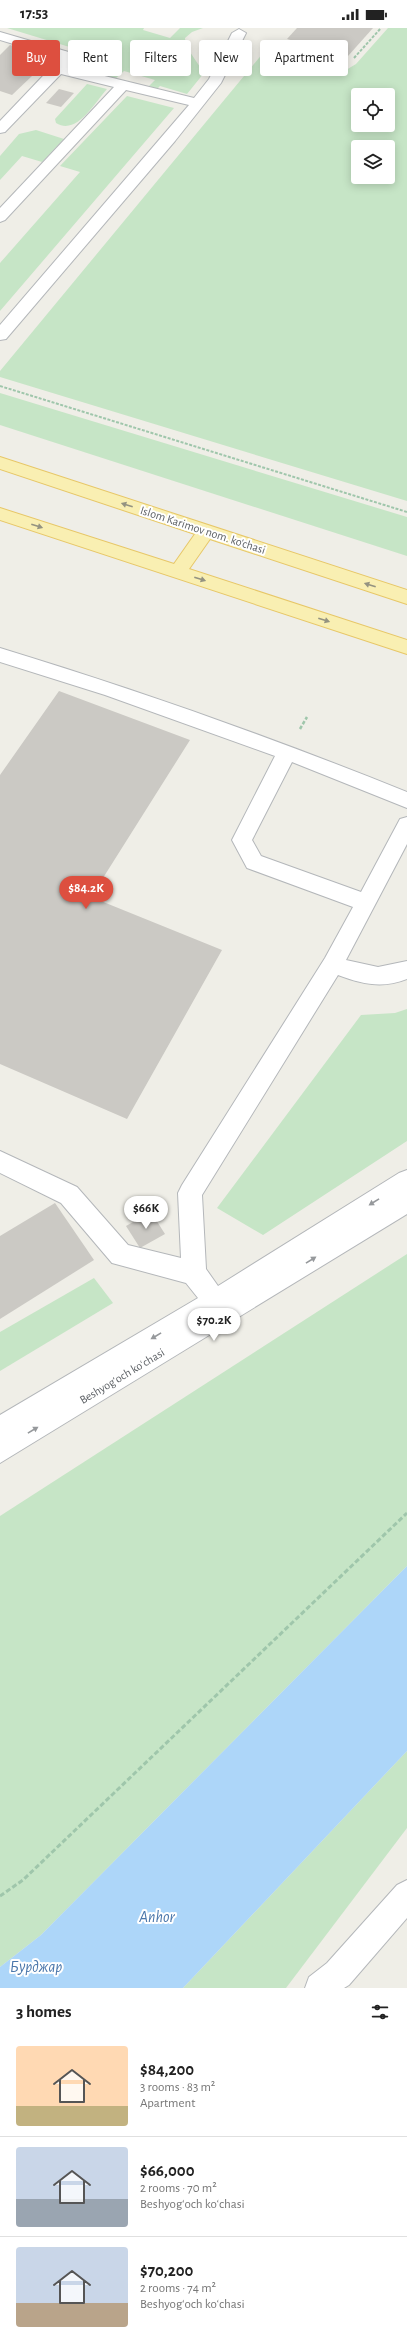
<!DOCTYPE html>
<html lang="en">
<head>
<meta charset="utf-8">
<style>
  :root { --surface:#fff; --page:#f2f2f2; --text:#222; --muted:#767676; --line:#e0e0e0; --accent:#dd4f3f }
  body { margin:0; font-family:"Alegreya Sans",sans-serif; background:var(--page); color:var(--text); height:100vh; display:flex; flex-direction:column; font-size:15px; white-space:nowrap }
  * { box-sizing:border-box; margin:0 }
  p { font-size:13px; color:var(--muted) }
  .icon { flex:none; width:22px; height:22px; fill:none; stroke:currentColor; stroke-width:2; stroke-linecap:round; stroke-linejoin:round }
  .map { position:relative; height:1960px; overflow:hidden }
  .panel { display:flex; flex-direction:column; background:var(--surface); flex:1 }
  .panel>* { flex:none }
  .guide { position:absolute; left:12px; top:12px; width:383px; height:36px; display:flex; gap:8px }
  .buttons { position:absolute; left:351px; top:60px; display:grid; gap:8px }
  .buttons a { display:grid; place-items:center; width:44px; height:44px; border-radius:4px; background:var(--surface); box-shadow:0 2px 10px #0003; font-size:20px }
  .price { position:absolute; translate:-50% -34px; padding:0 9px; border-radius:14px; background:#fff; color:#222; font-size:13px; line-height:26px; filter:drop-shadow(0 1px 2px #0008) }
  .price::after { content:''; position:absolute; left:50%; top:24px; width:12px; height:9px; margin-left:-6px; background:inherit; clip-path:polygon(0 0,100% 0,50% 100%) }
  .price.on { background:var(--accent); color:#fff }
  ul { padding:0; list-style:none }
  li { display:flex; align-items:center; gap:12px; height:100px; padding:0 16px }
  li+li { border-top:1px solid var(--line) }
  li span { display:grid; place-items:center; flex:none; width:112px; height:80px; border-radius:4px; color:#555 }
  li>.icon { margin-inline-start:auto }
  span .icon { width:48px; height:48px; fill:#fffc; stroke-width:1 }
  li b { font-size:17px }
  h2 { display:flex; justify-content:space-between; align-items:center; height:48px; padding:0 16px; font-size:17px }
  .chip { padding:0 14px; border-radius:4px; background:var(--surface); box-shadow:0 2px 10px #0003; font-size:14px; line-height:36px }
  .chip.on { background:var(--accent); color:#fff }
  .status { display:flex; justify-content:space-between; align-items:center; height:28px; padding:0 20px; background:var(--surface); direction:ltr }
  .status svg { height:11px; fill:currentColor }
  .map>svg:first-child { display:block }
</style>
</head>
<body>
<div class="status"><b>17:53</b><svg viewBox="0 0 49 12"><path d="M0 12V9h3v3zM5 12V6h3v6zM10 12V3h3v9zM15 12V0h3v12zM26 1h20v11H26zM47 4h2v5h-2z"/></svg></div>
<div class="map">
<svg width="407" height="1960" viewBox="0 0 407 1960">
  <rect width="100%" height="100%" fill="#efeee7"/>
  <!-- green -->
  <g fill="#c6e5c6" fill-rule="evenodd">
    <path d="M7,0H144L143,2L170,10L180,0H203L192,4L185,10L186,18L204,45L187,66L160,58L157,61L149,58L155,52L124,43L115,51L97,46L109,31Z"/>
    <path d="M388,0H407V473L0,349V343L263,25L341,45L356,36ZM358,67H388V97H358ZM358,119H388V149H358Z"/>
    <path d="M87,56L107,61C95,74 77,108 56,95L55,91Z"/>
    <path d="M127,68L174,80L0,283V235L80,144L60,138Z"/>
    <path d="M36,102L64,111L42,134L22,128L0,152V128L19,106Z"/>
    <path d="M0,365L407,489V528L0,397Z"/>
    <path d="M407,981V1113L263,1207L217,1180L361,987L395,985Z"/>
    <path d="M407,1226V1538L41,1907L0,1939V1488Z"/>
    <path d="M94,1250L113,1275L0,1343V1304Z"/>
    <path d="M407,1723V1800L286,1960H183Z"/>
  </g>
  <!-- water -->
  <path fill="#add6f9" d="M407,1538V1723L183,1960H0V1939L41,1907Z"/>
  <!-- building -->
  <g fill="#cbc9c4">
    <path d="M297,0H373L348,28L287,11Z"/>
    <path d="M10,17L52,29L12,67L0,63V27Z"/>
    <path d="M59,61L74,65L61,79L46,75Z"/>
    <path d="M59,663L190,712L91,869L222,922L127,1091L0,1036V747Z"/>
    <path d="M55,1175L94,1232L0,1291V1208Z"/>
    <path d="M151,1184L165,1206L140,1220L126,1198Z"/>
  </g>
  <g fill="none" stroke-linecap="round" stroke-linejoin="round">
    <!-- minor casing -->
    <g stroke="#b4b7ba" stroke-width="2">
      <g id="minor">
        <path d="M239,1L246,5L221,55L175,113L6,311L0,312V297L189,77L126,62L5,192L0,194V180L114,59L61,46L5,104L0,105V93L60,30L0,12V4L72,25L74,32L68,39L194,70L209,51L232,5Z"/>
        <path d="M0,620C138,662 273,710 407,764V780L292,734L252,812L261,828L361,864L400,791L407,789V816L346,932L378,939L407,933V951C382,961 362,956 338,947L202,1167L206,1241L218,1258L399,1145L407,1142V1186L0,1435V1387L198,1270L186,1255L112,1235L61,1175L0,1145V1123L77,1159L128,1217L181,1230L178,1165L182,1157L325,930L353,879L247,840L232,812L275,728L105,667L0,634Z"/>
        <path d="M407,1852V1890L349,1957L344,1960H305L309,1949L327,1935L397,1857Z"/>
      </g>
    </g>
    <!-- major casing -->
    <g stroke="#e7c768" stroke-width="2">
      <path id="major" d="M0,429L407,562V576L210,511L189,541L407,612V626L0,492V480L174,536L195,506L0,441Z"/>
    </g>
    <!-- path-far2 -->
    <g stroke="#9fc6ab" stroke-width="2" stroke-dasharray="3 1.5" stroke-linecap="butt">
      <path d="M354,30L381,0"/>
      <path d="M0,358L407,484"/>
    </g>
    <!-- path-far1 -->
    <path stroke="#9fc6ab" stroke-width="2.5" stroke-dasharray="3.5 2" stroke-linecap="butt" d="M300,701L307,689"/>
    <!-- path -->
    <path stroke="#9fc6ab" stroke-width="3" stroke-dasharray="5 2.5" stroke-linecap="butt" d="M0,1868L23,1852L407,1485"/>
    <!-- minor -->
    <use href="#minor" fill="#fff" fill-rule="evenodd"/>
    <!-- major -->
    <use href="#major" fill="#f9efb2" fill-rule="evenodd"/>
  </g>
  <!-- one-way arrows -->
  <defs><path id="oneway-solid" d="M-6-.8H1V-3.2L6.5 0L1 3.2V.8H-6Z"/></defs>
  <g fill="#949381">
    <use href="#oneway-solid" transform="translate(127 477) rotate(-162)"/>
    <use href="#oneway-solid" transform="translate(37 498) rotate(18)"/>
    <use href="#oneway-solid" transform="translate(200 551) rotate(18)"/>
    <use href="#oneway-solid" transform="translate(370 557) rotate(-162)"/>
    <use href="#oneway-solid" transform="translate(324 592) rotate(18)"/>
  </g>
  <g fill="#96999c">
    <use href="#oneway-solid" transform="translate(374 1174) rotate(148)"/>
    <use href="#oneway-solid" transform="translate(311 1232) rotate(-32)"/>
    <use href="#oneway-solid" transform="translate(156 1308) rotate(149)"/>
    <use href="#oneway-solid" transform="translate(33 1402) rotate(-31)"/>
  </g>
  <g text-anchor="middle" stroke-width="4" stroke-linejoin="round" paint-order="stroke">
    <!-- street labels -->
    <g font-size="12" fill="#5e6266" stroke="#fff">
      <text transform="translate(203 502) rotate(18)" y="4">Islom Karimov nom. ko'chasi</text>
      <text transform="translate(122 1348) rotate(-31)" y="4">Beshyogʻoch koʻchasi</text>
    </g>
    <!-- near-water labels -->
    <g font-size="16" font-style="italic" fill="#4b77ab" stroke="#fff">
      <text x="157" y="1894">Anhor</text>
      <text x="36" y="1944">Бурджар</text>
    </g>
  </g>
</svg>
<div class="buttons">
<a><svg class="icon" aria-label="locate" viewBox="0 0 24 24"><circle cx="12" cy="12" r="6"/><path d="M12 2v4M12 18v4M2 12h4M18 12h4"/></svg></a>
<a><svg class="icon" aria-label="layers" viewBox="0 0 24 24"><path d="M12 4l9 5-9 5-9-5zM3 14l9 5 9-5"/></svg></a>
</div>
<b class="price on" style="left:86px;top:882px">$84.2K</b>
<b class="price" style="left:146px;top:1202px">$66K</b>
<b class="price" style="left:214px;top:1314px">$70.2K</b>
<div class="guide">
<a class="chip on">Buy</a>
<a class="chip">Rent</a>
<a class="chip">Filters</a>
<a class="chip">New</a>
<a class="chip">Apartment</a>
</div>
</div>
<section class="panel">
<h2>3 homes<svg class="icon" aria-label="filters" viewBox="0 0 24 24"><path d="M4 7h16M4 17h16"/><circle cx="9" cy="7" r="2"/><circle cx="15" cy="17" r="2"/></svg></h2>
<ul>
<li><span style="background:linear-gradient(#ffd9b3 75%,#c2b280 0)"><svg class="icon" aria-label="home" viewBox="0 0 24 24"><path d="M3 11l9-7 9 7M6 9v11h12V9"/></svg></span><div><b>$84,200</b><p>3 rooms · 83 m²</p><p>Apartment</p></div></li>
<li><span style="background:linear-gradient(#c9d6e8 65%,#9aa5b1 0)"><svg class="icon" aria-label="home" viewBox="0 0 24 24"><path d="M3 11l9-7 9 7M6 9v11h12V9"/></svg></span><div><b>$66,000</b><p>2 rooms · 70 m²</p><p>Beshyogʻoch koʻchasi</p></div></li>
<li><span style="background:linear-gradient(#c9d6e8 70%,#b9a48a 0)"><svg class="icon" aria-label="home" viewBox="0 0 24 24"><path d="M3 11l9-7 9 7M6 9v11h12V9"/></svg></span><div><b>$70,200</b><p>2 rooms · 74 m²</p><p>Beshyogʻoch koʻchasi</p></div></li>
</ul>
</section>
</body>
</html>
